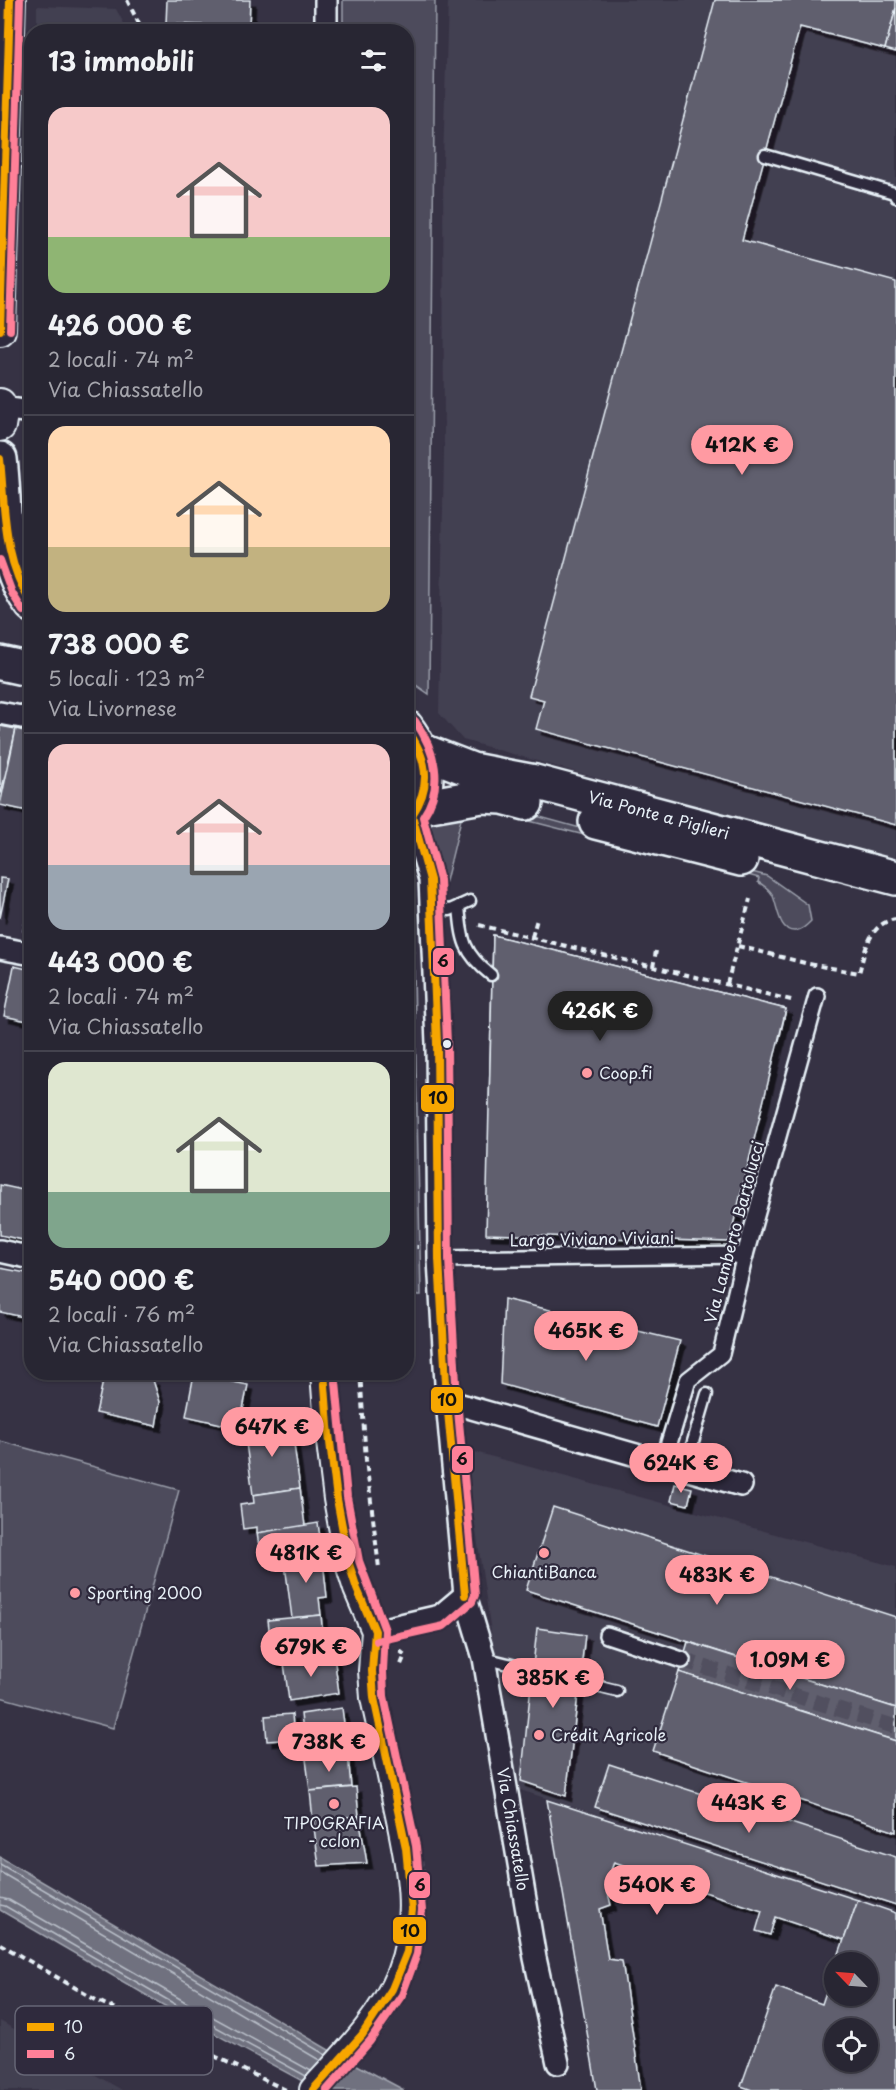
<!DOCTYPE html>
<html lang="it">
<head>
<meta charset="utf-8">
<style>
  :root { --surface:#282633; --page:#34323f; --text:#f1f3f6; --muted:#a5a5ac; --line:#44434e; --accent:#ff9aa2 }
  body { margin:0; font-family:"Playpen Sans",sans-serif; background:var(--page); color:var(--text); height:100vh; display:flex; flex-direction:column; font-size:22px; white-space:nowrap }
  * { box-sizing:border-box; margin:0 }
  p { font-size:20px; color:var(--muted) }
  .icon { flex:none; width:33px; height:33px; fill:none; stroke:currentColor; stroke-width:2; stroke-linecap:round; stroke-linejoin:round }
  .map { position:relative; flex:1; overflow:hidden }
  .drawer { position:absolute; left:24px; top:24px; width:390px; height:1356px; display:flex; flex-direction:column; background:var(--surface); border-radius:24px; box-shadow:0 2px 4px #0004,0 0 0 2px var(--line) }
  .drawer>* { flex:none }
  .needle { width:39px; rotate:295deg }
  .fabs { position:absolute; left:824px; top:1952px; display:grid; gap:12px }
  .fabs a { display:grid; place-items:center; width:54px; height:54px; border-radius:50%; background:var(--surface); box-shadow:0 2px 4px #0004,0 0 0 2px var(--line); font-size:30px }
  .price { position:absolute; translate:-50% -51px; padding:0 14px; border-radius:21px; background:var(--accent); color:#111; font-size:20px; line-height:39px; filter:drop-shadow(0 2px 3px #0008) }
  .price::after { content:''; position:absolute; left:50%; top:36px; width:18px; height:14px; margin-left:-9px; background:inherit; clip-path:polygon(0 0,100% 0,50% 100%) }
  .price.selected { background:#222; color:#fff }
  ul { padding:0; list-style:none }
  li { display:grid; align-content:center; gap:12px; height:318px; padding:0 24px }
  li+li { border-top:2px solid var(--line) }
  li span { display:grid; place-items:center; height:186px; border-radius:18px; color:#555 }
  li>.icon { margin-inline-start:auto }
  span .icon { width:108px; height:108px; fill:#fffc; stroke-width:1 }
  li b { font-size:26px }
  h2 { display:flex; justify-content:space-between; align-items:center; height:72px; padding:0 24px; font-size:26px }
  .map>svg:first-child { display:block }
</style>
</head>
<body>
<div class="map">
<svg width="896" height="2090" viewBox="0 0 896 2090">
  <defs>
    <filter id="shadow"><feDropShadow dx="5.5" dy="5.5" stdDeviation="0" flood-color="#0009"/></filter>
  </defs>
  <rect width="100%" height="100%" fill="#363244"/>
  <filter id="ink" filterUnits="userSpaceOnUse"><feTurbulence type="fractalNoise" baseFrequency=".0167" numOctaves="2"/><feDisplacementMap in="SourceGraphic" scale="12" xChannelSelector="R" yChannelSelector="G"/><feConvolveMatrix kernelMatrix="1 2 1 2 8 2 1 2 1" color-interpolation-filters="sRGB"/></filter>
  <g filter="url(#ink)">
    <!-- built -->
    <g fill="#433f51">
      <path d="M448,0H896V863L463,740L439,713L444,455L443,160Z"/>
      <path d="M37,6L116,9L128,31H37Z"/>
      <path d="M26,433H31V563L27,534Z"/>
      <path d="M464,1449L896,1567V1911L514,1788Z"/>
      <path d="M0,2021L122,2090H0Z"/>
    </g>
    <!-- green -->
    <g fill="#4d4b5c" stroke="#9a9eaa" stroke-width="1.5">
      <path d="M343,0H435L429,694L406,678V32L343,31Z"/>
      <path d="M453,809H511L613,837L612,842L506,815L489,813L462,815L446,881C436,863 416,836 436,819C441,815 447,812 453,809Z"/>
      <path d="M691,856L767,876L808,905L811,921C806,926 802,930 795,931C778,932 778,905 772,894C769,889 763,885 758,882L759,878L690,859Z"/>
      <path d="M406,882L413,925L421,1295H406Z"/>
      <path d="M0,1441L179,1490L113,1728L0,1697Z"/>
    </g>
    <!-- water -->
    <path fill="#70717f" stroke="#a0a4af" stroke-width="1.5" d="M0,1857L329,2050L404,2090H319L182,2016L0,1910Z"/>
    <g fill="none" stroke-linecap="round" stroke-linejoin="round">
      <!-- shore -->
      <g stroke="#b8bec8" stroke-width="1.5">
        <path d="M0,1864L326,2055"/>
        <path d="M0,1872L321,2061"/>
        <path d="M0,1898L9,1900L189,2004L311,2071"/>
        <path d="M0,1905L5,1906L185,2010L306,2076"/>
      </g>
    </g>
    <!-- building -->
    <g fill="#605e6e" stroke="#e8f1f8" stroke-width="1.5" fill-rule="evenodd" filter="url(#shadow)">
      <path d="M167,0H250L249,26L166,24Z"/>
      <path d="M715,0H896V8L885,49L800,27L742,240L896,282V825L536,729L544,700L529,696Z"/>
      <path d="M896,8V52L885,49Z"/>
      <path d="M28,319H32V383L26,381Z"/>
      <path d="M26,433H32V473L26,472Z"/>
      <path d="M0,726L16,729L1,793H0Z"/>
      <path d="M16,729L32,733V812L0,805Z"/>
      <path d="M0,878L8,879L0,918Z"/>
      <path d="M32,890V933L23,931Z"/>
      <path d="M493,935L786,1009L779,1040L698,1021L665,1155L489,1106Z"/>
      <path d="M493,935L786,1009L729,1242L486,1234Z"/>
      <path d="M14,966L32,970V1022L4,1016Z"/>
      <path d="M0,1185L32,1192V1242L0,1235Z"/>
      <path d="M0,1268L32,1274V1319L0,1312Z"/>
      <path d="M504,1299L680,1341L657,1427L500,1384Z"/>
      <path d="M105,1372H138V1377L153,1380L160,1402L156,1426L96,1413Z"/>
      <path d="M194,1374L248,1385L239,1428L186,1416Z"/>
      <path d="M291,1422L300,1488L253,1495L244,1428Z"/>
      <path d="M675,1484L692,1488L688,1505L671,1501Z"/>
      <path d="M300,1488L305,1526L257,1533V1527L243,1529L240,1505L254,1503L253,1495Z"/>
      <path d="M553,1507L896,1617V1708L526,1590Z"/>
      <path d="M318,1523L322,1552L282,1558L281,1549L260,1553L257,1533Z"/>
      <path d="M322,1552L327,1597L319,1598L321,1615L292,1618L284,1557Z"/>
      <path d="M321,1615L325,1657L273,1663L268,1620Z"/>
      <path d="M537,1628L585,1635L566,1796L521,1781Z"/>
      <path d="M688,1642L896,1708V1741L679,1672Z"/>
      <path d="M334,1656L339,1693L289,1701L284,1663Z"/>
      <path d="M679,1672L896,1741V1832L653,1751Z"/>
      <path d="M342,1708L348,1754L306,1759L301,1714Z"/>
      <path d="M292,1714L294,1739L267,1741L265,1716Z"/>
      <path d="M348,1754L351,1787L310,1791L306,1759Z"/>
      <path d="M609,1764L896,1857V1905L595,1807Z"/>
      <path d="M356,1787L359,1816L313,1820L310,1791Z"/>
      <path d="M547,1800L858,1900L844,1940L775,1917L770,1935L756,1931L762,1911L614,1862L606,1885L611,1905L600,1909L608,1959L622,1961L641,2090H597Z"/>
      <path d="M359,1816L367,1863L319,1866L313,1820Z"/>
      <path d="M858,1900L896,1913V2090H752L741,2086L776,1987L822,2004L834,1968V1995H867V1962H836ZM834,2028H867V2061H834Z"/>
    </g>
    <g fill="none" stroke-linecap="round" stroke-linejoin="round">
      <!-- pedestrian-tunnel -->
      <path stroke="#514f5f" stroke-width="15" stroke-dasharray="15 8" stroke-linecap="butt" d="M682,1660L896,1727"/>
      <!-- service casing -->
      <g stroke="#e8f1f8" stroke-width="15">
        <g id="service">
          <path d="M765,155L894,193L896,197"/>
          <path d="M459,906C462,940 463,953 491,975"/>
          <path d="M432,908L450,910L470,901"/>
          <path d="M685,1469L707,1394"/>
          <path d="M484,1658L532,1670"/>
          <path d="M580,1682L617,1691"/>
        </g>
      </g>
      <!-- pedestrian casing -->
      <g stroke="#e8f1f8" stroke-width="20">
        <g id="pedestrian">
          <path d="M439,1259L745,1255"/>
          <path d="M663,1463L688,1380L721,1354L745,1255L817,996"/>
          <path d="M607,1635L682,1660"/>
        </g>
      </g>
      <!-- minor casing -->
      <g stroke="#e8f1f8" stroke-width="26">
        <g id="minor">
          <path d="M326,32V0"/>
          <path d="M1,408L32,412"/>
          <path d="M0,713L32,719"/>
          <path id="s1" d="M412,815L430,880L437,1043L439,1259L447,1401L465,1595L484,1658L535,1958L558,2063"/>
          <path d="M0,948L32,954"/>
          <path d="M0,1251L32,1258"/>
          <path d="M447,1401L741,1485"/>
          <path d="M375,1631L440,1616L465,1595"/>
        </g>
      </g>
      <!-- tertiary casing -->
      <g stroke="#e8f1f8" stroke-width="30">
        <path id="tertiary" d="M313,2090C346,2054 382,2018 400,1973C422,1917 409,1862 397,1806C390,1770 382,1734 374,1698L372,1671L375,1631L357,1589L349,1564L337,1499L328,1426L324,1372"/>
      </g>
      <!-- secondary casing -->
      <g stroke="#e8f1f8" stroke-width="34">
        <g id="secondary">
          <path d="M0,330L10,0"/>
          <path d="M0,404L2,414L0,426"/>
        </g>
      </g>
      <!-- primary casing -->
      <g stroke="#e8f1f8" stroke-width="38">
        <g id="primary">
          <path d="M0,459C6,509 0,565 32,605"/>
          <path d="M0,663L32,670"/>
          <path d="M406,727C429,757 436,792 406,820"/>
          <path id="s2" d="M420,750L472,770L535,782L896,878"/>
          <path d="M419,807L482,796L503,797L526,803"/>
          <path d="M596,822L741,859"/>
        </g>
      </g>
      <!-- path -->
      <g stroke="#e8f1f8" stroke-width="4" stroke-dasharray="6 4.5" stroke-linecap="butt">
        <path d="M127,0L143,32"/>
        <path d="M479,925L795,1001"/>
        <path d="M532,937L537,919"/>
        <path d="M738,946L809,964L859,973C865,951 869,923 896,919"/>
        <path d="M653,967L656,951"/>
        <path d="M727,984L750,899"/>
        <path d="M406,1247H418"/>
        <path d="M360,1372L366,1460L379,1568"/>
        <path d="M400,1651L405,1655L400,1667"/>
        <path d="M0,1944L96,2000L286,2090"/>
      </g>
      <!-- service -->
      <use href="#service" stroke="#2f2a3d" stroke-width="10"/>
      <!-- pedestrian -->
      <use href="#pedestrian" stroke="#2f2a3d" stroke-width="15"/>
      <!-- minor -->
      <use href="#minor" stroke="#2f2a3d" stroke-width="21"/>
      <!-- tertiary -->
      <use href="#tertiary" stroke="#2f2a3d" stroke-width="26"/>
      <!-- secondary -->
      <use href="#secondary" stroke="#2f2a3d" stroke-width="30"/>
      <!-- primary -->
      <use href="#primary" stroke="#2f2a3d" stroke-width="33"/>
      <!-- bus-1 casing -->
      <g stroke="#2f2a3d" stroke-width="12">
        <g id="bus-1">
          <path d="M0,330L10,0"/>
          <path d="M0,459C5,510 3,560 32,604"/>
          <path d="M406,728C427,757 433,784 412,815"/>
          <path d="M412,815L430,880L437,1043L439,1259L447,1401L465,1595"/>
          <path d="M313,2090L362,2035L392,1989L407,1952L412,1910L406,1848L374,1698L372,1671L375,1631L357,1589L349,1564L337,1499L328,1426L324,1372"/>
        </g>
      </g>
      <!-- bus-2 casing -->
      <g stroke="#2f2a3d" stroke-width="12">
        <g id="bus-2">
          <path d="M10,330L20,0"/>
          <path d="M0,560L12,593L23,611"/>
          <path d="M377,1641L444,1626L472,1602L475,1595L457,1400L449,1259L447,1043L440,880L423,817C445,785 435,750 415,721"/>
          <path d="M327,2090L370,2041L402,1995L417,1954L422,1910L416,1846L384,1696L383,1671L385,1630L359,1561L347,1497L335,1372"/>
        </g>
      </g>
      <!-- bus-1 -->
      <use href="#bus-1" stroke="#f7a600" stroke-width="8"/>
      <!-- bus-2 -->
      <use href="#bus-2" stroke="#ff8098" stroke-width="8"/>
    </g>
  </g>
  <!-- markers -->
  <circle fill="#e8f1f8" stroke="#2f2a3d" stroke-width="2" cx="447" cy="1044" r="5"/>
  <g fill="#ff9aa2" stroke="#2f2a3d" stroke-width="2">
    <circle cx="587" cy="1073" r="6"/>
    <circle cx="544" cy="1553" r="6"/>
    <circle cx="75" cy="1593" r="6"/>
    <circle cx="539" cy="1735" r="6"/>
    <circle cx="334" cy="1804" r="6"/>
  </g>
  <g text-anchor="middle" stroke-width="4.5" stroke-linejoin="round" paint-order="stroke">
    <!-- street labels -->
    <g font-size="16" fill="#e8f1f8" stroke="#2f2a3d">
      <text dy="6" stroke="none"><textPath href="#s2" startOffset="248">Via Ponte a Piglieri</textPath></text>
      <text transform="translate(734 1232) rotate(-75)" y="6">Via Lamberto Bartolucci</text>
      <text transform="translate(592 1239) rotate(-1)" y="6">Largo Viviano Viviani</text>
      <text dy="6" stroke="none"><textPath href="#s1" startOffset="1023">Via Chiassatello</textPath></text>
    </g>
    <!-- poi labels -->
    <g font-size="16" fill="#e8f1f8" stroke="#2f2a3d" text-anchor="start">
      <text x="599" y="1079">Coop.fi</text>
      <text x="544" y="1578" text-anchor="middle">ChiantiBanca</text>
      <text x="87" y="1599">Sporting 2000</text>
      <text x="551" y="1741">Crédit Agricole</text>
      <text x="334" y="1829" text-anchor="middle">TIPOGRAFIA<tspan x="334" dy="18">- cclon</tspan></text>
    </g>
  </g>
  <!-- legend -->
  <rect x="15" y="2006" width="198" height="69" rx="9" fill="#2f2a3d" stroke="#666675" stroke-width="1.5"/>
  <rect x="27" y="2023" width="27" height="8" fill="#f7a600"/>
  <rect x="27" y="2050" width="27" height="8" fill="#ff8098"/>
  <g font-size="16" fill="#e8f1f8">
    <text x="64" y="2033">10</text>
    <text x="64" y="2060">6</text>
  </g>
  <g stroke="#2f2a3d" stroke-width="2">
    <rect x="432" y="947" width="23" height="29" rx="6" fill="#ff8098"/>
    <rect x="420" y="1084" width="35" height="29" rx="6" fill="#f7a600"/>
    <rect x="430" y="1386" width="34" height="28" rx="6" fill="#f7a600"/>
    <rect x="451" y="1445" width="23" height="29" rx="6" fill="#ff8098"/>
    <rect x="408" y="1871" width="23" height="28" rx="6" fill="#ff8098"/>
    <rect x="392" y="1916" width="35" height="29" rx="6" fill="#f7a600"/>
  </g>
  <g font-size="16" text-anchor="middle" font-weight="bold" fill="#111">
    <text x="443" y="967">6</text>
    <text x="438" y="1104">10</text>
    <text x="447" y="1406">10</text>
    <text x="462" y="1465">6</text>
    <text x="420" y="1891">6</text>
    <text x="410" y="1937">10</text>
  </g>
</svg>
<div class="fabs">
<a><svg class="needle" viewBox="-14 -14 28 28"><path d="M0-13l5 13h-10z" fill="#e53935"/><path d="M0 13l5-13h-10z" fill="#a5a5ac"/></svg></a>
<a><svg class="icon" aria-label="locate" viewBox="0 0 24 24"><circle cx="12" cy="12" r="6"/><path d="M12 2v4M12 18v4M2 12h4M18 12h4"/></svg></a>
</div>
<b class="price" style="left:742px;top:476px">412K €</b>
<b class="price selected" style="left:600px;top:1042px">426K €</b>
<b class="price" style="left:586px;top:1362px">465K €</b>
<b class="price" style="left:272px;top:1458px">647K €</b>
<b class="price" style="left:681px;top:1494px">624K €</b>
<b class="price" style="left:306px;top:1584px">481K €</b>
<b class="price" style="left:717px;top:1606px">483K €</b>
<b class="price" style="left:311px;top:1678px">679K €</b>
<b class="price" style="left:790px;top:1691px">1.09M €</b>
<b class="price" style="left:553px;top:1709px">385K €</b>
<b class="price" style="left:329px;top:1773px">738K €</b>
<b class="price" style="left:749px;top:1834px">443K €</b>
<b class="price" style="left:657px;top:1916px">540K €</b>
<section class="drawer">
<h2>13 immobili<svg class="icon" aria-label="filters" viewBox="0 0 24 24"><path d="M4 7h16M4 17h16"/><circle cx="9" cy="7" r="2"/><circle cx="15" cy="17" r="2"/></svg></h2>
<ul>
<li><span style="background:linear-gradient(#f6c9c9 70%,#8fb573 0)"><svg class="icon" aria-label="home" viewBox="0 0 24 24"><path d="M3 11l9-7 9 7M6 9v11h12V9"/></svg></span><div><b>426 000 €</b><p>2 locali · 74 m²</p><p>Via Chiassatello</p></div></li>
<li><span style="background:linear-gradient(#ffd9b3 65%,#c2b280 0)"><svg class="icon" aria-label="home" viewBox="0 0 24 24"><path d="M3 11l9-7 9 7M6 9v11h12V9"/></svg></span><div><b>738 000 €</b><p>5 locali · 123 m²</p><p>Via Livornese</p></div></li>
<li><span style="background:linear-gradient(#f6c9c9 65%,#9aa5b1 0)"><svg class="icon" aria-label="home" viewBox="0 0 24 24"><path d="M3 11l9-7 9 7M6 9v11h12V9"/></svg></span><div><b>443 000 €</b><p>2 locali · 74 m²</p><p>Via Chiassatello</p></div></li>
<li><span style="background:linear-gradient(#dfe7d0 70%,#7fa58c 0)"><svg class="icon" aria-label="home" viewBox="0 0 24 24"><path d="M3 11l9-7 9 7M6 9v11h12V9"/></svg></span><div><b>540 000 €</b><p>2 locali · 76 m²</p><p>Via Chiassatello</p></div></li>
</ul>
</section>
</div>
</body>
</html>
